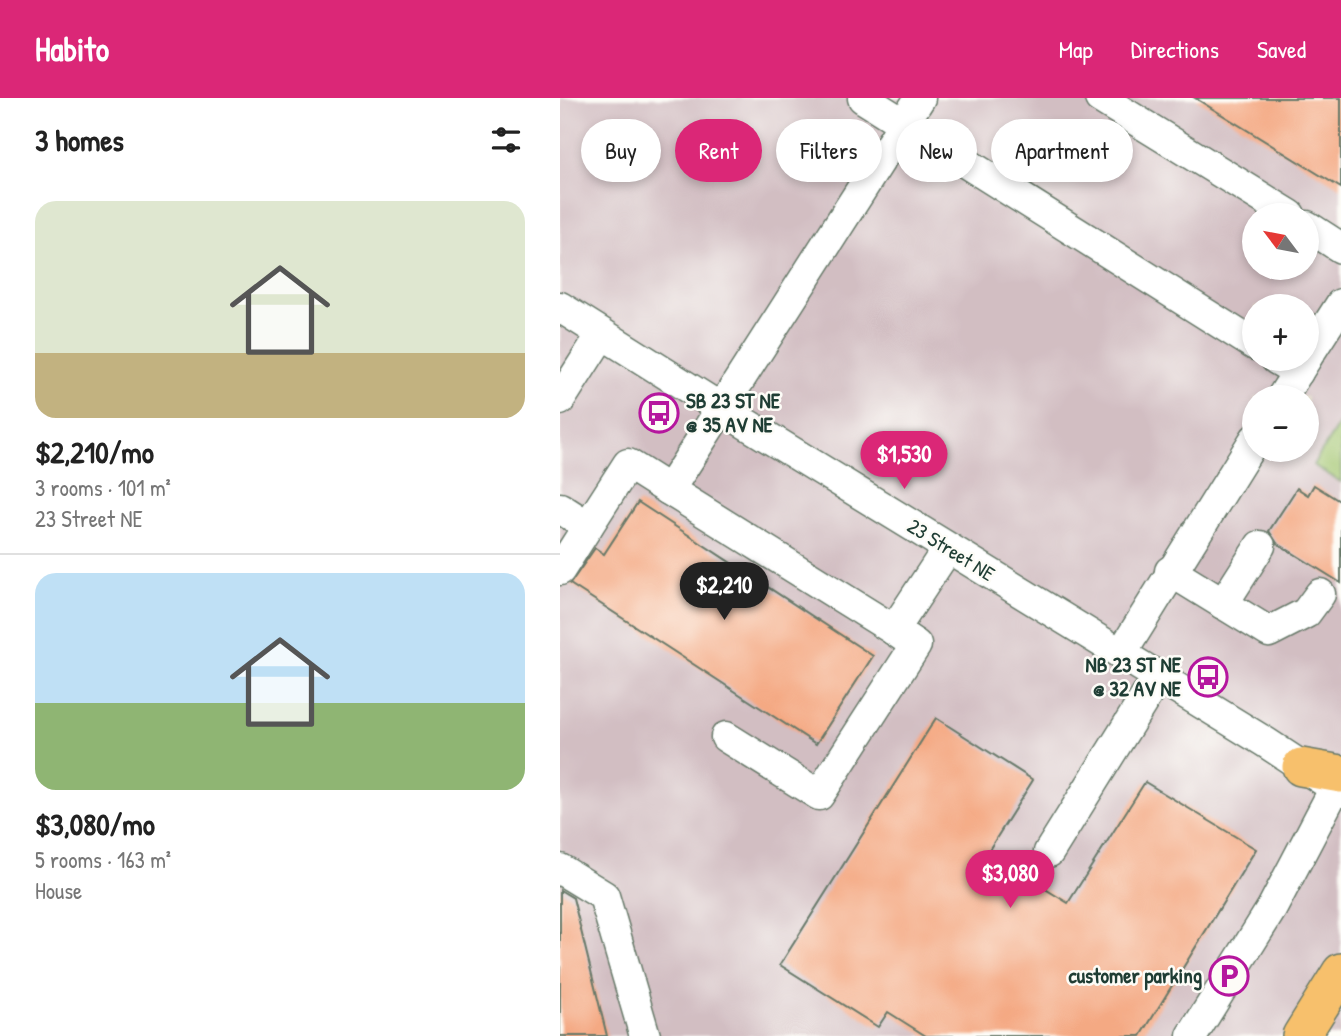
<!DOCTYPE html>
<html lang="en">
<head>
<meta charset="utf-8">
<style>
  :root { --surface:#fff; --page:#f6f6f6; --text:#222; --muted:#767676; --line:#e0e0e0; --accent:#db2777 }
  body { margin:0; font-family:"Patrick Hand",sans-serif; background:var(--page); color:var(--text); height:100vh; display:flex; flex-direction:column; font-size:26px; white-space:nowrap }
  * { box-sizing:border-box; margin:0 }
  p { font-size:23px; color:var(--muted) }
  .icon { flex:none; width:38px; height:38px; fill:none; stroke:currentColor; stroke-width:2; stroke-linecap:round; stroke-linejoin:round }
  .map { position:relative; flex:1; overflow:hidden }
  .panel { display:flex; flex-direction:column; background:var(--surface); width:560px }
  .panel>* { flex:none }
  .top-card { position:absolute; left:21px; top:21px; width:654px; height:63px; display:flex; gap:14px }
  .needle { width:46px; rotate:302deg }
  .buttons { position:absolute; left:682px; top:105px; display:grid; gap:14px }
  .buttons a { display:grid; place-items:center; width:77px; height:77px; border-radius:50%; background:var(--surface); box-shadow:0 4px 10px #0003; font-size:35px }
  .price { position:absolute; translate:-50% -60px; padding:0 16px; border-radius:24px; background:var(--accent); color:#fff; font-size:23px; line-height:46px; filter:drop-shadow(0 2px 4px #0008) }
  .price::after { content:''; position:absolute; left:50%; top:42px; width:21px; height:16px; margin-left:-10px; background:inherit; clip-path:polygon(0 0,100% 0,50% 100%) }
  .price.active { background:#222; color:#fff }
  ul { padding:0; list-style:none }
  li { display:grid; align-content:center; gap:14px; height:371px; padding:0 35px }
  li+li { border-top:2px solid var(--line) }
  li span { display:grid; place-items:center; height:217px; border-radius:21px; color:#555 }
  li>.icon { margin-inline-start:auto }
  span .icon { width:126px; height:126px; fill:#fffc; stroke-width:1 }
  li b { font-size:30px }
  h2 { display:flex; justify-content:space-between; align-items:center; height:84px; padding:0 35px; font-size:30px }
  .chip { padding:0 24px; border-radius:32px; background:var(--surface); box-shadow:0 4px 10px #0003; font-size:24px; line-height:63px }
  .chip.active { background:var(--accent); color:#fff }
  header { display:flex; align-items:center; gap:42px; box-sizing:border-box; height:98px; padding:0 35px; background:var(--accent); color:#fff }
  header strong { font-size:33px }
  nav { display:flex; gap:38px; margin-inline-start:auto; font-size:24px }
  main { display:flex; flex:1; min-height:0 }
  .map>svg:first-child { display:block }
</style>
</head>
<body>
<header>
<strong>Habito</strong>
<nav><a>Map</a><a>Directions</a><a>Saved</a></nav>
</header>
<main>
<section class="panel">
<h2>3 homes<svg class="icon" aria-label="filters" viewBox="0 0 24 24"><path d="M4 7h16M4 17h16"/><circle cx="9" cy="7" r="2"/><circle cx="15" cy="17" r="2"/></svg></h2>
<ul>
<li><span style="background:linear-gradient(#dfe7d0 70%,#c2b280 0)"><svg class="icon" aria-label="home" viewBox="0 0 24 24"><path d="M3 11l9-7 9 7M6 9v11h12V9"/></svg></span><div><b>$2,210/mo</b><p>3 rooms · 101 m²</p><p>23 Street NE</p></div></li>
<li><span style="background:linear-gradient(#bfe0f5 60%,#8fb573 0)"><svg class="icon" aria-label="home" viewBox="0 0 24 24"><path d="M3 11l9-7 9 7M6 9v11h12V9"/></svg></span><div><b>$3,080/mo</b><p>5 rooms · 163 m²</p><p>House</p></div></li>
</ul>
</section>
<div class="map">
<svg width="781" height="938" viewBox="0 0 781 938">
  <rect width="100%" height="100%" fill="#fdfcf7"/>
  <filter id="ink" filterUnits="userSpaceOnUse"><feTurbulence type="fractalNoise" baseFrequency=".0143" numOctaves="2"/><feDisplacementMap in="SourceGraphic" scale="14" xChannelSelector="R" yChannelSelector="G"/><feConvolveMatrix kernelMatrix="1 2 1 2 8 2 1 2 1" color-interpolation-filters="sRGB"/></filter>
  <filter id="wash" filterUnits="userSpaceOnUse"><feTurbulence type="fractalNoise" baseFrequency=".00686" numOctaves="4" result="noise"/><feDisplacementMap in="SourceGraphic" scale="28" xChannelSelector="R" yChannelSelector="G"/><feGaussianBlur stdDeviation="1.57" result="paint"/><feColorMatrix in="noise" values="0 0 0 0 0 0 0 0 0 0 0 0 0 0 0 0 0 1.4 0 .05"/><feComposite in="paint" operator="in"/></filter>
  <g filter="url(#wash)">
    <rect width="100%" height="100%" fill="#ece8cc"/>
    <!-- industrial -->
    <path fill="#d2bec2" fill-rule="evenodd" d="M0,0H781V938H0ZM695,117H747V170H695ZM695,208H747V261H695ZM695,299H747V352H695Z"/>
    <!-- green -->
    <path fill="#a1c56e" stroke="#608151" stroke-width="2" d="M781,323V384L753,367Z"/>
    <g id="blocks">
      <!-- building -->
      <g fill="#f4a983">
        <path d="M635,0H781V90Z"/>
        <path d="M754,387L781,404V485L717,445L709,433L737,390L748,397Z"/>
        <path d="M78,404L313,558L256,646L10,486L35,450L44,456Z"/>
        <path d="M376,620L473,682L427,755L508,805L585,684L696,751L581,938H366L328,914L318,929L220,867Z"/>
        <path d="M0,792L13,800L47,938H0Z"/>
      </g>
    </g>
  </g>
  <g filter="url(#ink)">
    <use href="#blocks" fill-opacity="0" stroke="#677969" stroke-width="2"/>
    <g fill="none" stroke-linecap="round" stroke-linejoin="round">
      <!-- minor casing -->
      <g stroke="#677969" stroke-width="33">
        <g id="minor">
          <path d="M303,0L695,247"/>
          <path d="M540,0L730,117"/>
          <path d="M747,128L781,150"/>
          <path d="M0,209L162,311L705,644L781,694"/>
          <path d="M747,259L781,206"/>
          <path d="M716,261L738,274"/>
          <path d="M722,299L746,261"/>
          <path d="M0,302L42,236"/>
          <path d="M109,392L334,532L388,450"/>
          <path d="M0,410L28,428L68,366L109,392L360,0"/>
          <path d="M0,472L28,428"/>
          <path d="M610,473L709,534L746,515L760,496"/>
          <path d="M663,506L700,448"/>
          <path d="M561,556L695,341"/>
          <path d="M166,639L259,697L356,547L334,532"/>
          <path d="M489,754L598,579"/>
          <path d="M0,771L44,798L85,938"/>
          <path d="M632,938L712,810L775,690"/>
        </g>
      </g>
      <!-- major casing -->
      <g stroke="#677969" stroke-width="40">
        <g id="major">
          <path d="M741,669L781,676"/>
          <path d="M741,938L781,874"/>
        </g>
      </g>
      <!-- minor -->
      <use href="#minor" stroke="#fff" stroke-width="30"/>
      <!-- major -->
      <use href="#major" stroke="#f7c06c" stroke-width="37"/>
    </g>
  </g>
  <!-- icons -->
  <defs>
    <g id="bus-ring" transform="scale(2.0125)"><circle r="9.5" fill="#fdfcf7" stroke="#b5179e" stroke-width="1.5"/><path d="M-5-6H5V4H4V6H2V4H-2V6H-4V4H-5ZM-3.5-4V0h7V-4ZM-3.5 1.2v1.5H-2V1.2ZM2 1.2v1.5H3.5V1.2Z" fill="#b5179e"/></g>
    <g id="parking-ring" transform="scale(2.0125)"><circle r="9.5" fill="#fdfcf7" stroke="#b5179e" stroke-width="1.5"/><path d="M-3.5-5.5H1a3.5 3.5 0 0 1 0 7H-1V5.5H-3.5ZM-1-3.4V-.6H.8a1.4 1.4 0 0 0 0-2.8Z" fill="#b5179e"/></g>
  </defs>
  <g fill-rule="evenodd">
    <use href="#bus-ring" x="99" y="315"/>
    <use href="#bus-ring" x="648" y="579"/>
    <use href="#parking-ring" x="669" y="878"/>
  </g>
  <g text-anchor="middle" stroke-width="5" stroke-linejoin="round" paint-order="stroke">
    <!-- poi labels -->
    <g font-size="21" font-weight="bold" fill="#1f3d34" stroke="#fdfcf7" text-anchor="end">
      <text x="126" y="310" text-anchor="start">SB 23 ST NE<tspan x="126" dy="24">@ 35 AV NE</tspan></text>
      <text x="621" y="574">NB 23 ST NE<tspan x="621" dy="24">@ 32 AV NE</tspan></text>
      <text x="642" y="885">customer parking</text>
    </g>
    <!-- street labels -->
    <g font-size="21" fill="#1f3d34" stroke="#fdfcf7">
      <text transform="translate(391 452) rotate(32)" y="7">23 Street NE</text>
    </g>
  </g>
</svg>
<div class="buttons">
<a><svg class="needle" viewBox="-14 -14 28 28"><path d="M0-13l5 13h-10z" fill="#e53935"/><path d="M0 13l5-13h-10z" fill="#767676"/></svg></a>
<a>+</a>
<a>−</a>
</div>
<b class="price" style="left:344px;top:393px">$1,530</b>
<b class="price active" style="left:164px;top:524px">$2,210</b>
<b class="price" style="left:450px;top:812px">$3,080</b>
<div class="top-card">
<a class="chip">Buy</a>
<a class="chip active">Rent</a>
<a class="chip">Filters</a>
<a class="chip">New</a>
<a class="chip">Apartment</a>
</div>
</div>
</main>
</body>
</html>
